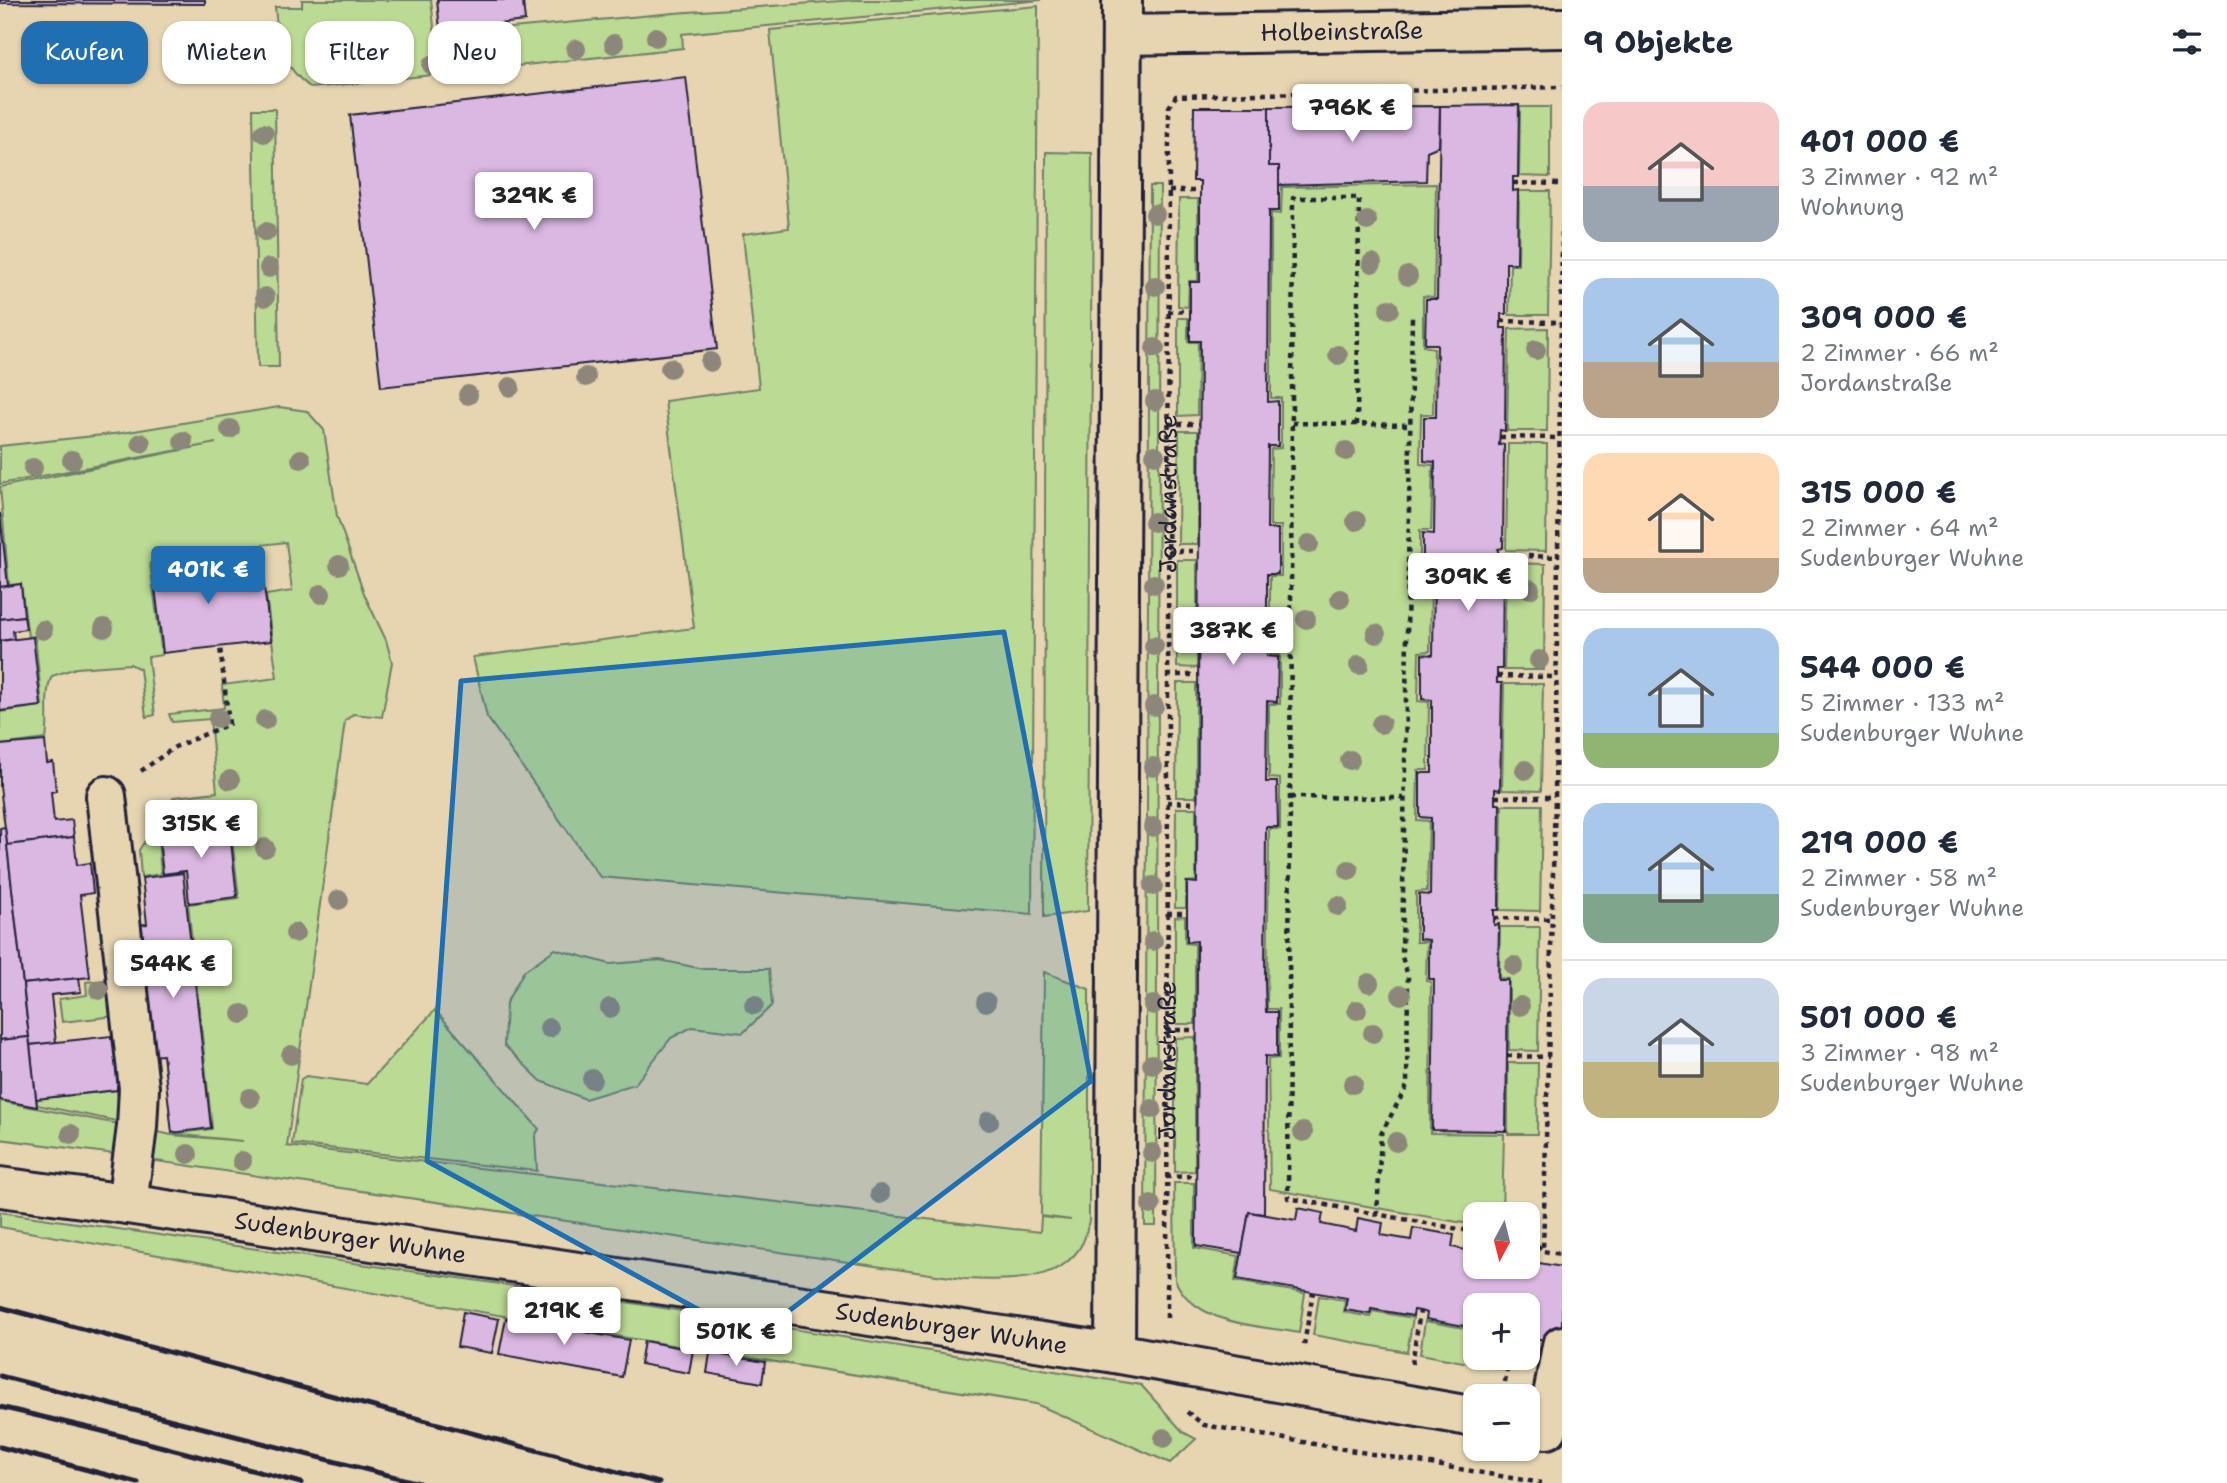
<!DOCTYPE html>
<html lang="de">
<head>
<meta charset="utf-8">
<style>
  :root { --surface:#fff; --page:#f6f6f7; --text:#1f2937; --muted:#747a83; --line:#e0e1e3; --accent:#1f6fb2 }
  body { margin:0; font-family:"Shantell Sans",sans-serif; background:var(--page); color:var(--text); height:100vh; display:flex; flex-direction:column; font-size:26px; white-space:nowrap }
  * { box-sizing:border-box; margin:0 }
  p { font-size:23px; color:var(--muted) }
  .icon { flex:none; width:38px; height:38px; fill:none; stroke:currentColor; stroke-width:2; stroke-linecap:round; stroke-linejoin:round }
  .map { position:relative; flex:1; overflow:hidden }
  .side { display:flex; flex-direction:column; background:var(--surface); width:665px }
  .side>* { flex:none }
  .guide { position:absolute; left:21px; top:21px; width:665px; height:63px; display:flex; gap:14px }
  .needle { width:46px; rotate:187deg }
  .tools { position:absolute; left:1463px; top:1202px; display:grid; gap:14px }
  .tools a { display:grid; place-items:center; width:77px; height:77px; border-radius:14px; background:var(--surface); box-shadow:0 2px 5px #0004; font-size:35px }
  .price { position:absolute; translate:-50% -60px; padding:0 16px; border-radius:7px; background:#fff; color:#222; font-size:23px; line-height:46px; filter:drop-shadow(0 2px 4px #0008) }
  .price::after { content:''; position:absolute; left:50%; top:42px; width:21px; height:16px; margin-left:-10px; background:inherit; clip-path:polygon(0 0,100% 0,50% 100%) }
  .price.current { background:var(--accent); color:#fff }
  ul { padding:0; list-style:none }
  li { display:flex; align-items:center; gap:21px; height:175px; padding:0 21px }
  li+li { border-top:2px solid var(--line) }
  li span { display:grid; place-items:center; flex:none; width:196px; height:140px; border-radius:21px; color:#555 }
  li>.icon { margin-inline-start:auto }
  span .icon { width:84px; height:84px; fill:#fffc; stroke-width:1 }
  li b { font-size:30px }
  h2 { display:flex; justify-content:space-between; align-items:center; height:84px; padding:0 21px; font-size:30px }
  .chip { padding:0 24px; border-radius:21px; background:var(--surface); box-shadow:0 2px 5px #0004; font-size:24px; line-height:63px }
  .chip.current { background:var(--accent); color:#fff }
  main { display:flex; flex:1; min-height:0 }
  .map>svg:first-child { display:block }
</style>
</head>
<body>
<main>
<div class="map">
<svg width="1562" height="1483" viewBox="0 0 1562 1483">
  <rect width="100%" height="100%" fill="#e7d5b2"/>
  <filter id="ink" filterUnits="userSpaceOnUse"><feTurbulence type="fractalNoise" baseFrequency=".0143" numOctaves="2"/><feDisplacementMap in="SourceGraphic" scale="14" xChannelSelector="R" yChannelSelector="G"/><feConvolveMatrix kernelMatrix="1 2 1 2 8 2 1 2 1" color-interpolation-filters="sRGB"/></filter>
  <g filter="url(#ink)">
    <!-- green -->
    <g fill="#bbda93" stroke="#6e7e67" stroke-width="2">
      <path d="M302,0H431L435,35L674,13L855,0H1041L682,34L683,48L311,88C281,66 278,42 275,7H302Z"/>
      <path d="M1038,6L1032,914L600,877L487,717L473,657L694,628L665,401L759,388L743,234L789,228L770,30Z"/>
      <path d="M1520,107H1550V177L1519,176Z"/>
      <path d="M253,109H275L279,367H258Z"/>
      <path d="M1046,152L1092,153L1088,911L1044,917Z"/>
      <path d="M1436,184L1434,297L1423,296V346L1434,348L1433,414H1421L1420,464L1433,465L1431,530H1420V581H1431L1430,651L1419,652L1418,701L1429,702L1428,770H1418L1417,820L1429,821L1427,891L1416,892V942H1427L1426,981L1431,982L1430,1133L1504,1134L1502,1214H1475V1225L1270,1189L1268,1059L1279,1058V1009H1267L1269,829H1280V779L1269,778V704H1280V655L1270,654V576H1281V526H1270L1271,449L1281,448V398H1271V213L1281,214L1282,187Z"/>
      <path d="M1150,186H1160L1156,1226H1145Z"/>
      <path d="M1519,191H1550L1548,315H1509L1510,265H1518Z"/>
      <path d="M1179,199H1198V281H1189L1188,307L1178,306Z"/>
      <path d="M1178,318H1188V342H1198L1197,415L1178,416Z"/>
      <path d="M1548,328L1547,431H1507L1509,329Z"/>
      <path d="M279,407L307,411L324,430L337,516L365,596L386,640L392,662L382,717L353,714L345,721L287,1146L1040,1232L1041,1217L1071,1220L1041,1216L1044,972L1089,989V1221C1087,1228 1086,1236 1083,1242C1062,1285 1003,1280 964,1279L149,1160L150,1130L171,1135L243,1141L173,1134L212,1129L188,904L239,898L230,821L157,829L161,874L141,877L139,850L174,797L217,792L210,719L172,722L169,714L224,708L222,685L277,678L266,595L292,591L286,542L219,550L215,555L150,563L162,655L148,657L155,715L146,717L140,669L130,664L76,668L52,676C43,695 50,719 46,739L0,745V712L42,706L35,636L28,637L21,584L9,585L0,487L216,443L0,484V446L122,433Z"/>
      <path d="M1179,431H1198V544H1178Z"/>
      <path d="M1508,444H1547L1546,551L1506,550Z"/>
      <path d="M1177,560H1197V668L1177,667Z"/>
      <path d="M1506,563L1545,564L1544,670H1504Z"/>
      <path d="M1177,683H1196V797H1176Z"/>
      <path d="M1504,684H1543L1541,791L1502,790Z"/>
      <path d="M1502,805H1542L1540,911L1500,910Z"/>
      <path d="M1176,808H1196V881L1186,882V908H1175Z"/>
      <path d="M1185,916V943L1195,944V1024H1175V917Z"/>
      <path d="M1500,927H1540L1538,1051L1509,1050V979L1499,978Z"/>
      <path d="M555,949L610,964L660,960L703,969H769L772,1005L743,1033L692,1027L671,1038L635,1084L585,1099L541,1081L504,1045L506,1003L524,971Z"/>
      <path d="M112,979L116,1016L62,1022L59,999L87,995L86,982Z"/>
      <path d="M435,1010L539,1129L535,1136L537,1171L292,1144L301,1079L306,1076L367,1084Z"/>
      <path d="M1195,1037V1171L1175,1172V1038Z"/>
      <path d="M1508,1063H1538L1537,1134H1508Z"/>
      <path d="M117,1090L121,1122L37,1105V1099Z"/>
      <path d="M0,1101L118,1124L114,1154L0,1139Z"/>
      <path d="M1174,1183H1194V1248L1239,1256L1235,1281L1305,1293L1299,1333C1256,1325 1195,1325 1175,1280Z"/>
      <path d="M0,1212L632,1303L1141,1385L1183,1432L1196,1439L1170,1463L1036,1404L628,1338L0,1227Z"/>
      <path d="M1319,1296L1345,1300L1344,1312L1371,1317L1372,1311L1413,1318L1407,1352L1313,1335Z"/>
      <path d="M1425,1321L1475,1330V1358H1503L1501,1369L1420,1354Z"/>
    </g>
    <!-- building -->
    <g fill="#dbb8e2" stroke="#22223b" stroke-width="2">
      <path d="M0,0H205V4L0,3Z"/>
      <path d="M437,0H544L523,2L525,21L440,30Z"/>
      <path d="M686,77L717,349L381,387L350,115Z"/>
      <path d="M1519,105L1518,177H1513V191L1518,190L1517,263H1506V314H1501V328H1506L1505,431L1500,430L1499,445L1504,444L1503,548L1498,549V562L1503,563L1502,669H1497V683H1502L1500,790L1495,789V804H1500L1499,910H1494V925L1499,924L1498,980H1508L1506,1131L1432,1130L1434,979H1429V940L1419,939V894L1430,895L1431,818L1420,817V773H1432V700L1422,699V654L1433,655L1434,578H1423V533L1434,534L1435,462L1424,461V417H1436L1437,344H1425L1426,299H1437L1440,106Z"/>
      <path d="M1440,106L1439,146L1427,151L1426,181L1279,185V166H1269V107Z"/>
      <path d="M1194,107H1269V166H1279V211H1269L1268,402L1278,401V446H1268L1267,529H1278V574H1267V656L1278,657L1277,702L1267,701L1266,782H1277L1278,827H1266L1265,983L1266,1012H1277V1057L1265,1056L1264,1214L1249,1212L1242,1253L1196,1246L1197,941L1187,942V882L1197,883L1200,341H1190V282H1200V181H1193Z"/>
      <path d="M0,513L8,586L0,587Z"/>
      <path d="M214,554L217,577L262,571L271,641L163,653L152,562Z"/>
      <path d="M21,584L24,616L0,619V587Z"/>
      <path d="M24,616L26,629L13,631L14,639L0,641V619Z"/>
      <path d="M33,637L41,706L0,711V641Z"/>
      <path d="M45,741L47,763L53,762L56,791L51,792L54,822L72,820L74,837L7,845L0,786V745Z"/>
      <path d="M229,823L237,897L189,903L186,871L163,874L158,831Z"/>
      <path d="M5,827L29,1037L0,1040V828Z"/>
      <path d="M74,837L77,865L90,863L93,893L80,895L90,977L23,984L7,845Z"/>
      <path d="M183,873L211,1128L172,1133L163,1055L149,1056L135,925L147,924L142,878Z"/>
      <path d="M79,978L81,992L51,995L56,1043L30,1045L23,984Z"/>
      <path d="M111,1036V1039H118L123,1086H117V1090L36,1099L30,1045Z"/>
      <path d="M29,1037L30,1045L37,1107L0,1100V1040Z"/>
      <path d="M1298,1208L1323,1213L1321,1224L1356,1231L1358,1218L1383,1223L1381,1235L1411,1240L1413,1228L1454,1235L1452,1247L1475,1252V1267H1528V1261L1562,1267V1343L1528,1337V1306H1475V1328L1426,1319L1427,1313L1420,1311L1414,1310L1413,1316L1371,1309L1370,1314L1345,1310L1347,1298L1237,1279L1249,1212L1296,1220Z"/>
      <path d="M463,1312L499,1319L492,1353L457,1347Z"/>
      <path d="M506,1318L629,1340L622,1377L499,1354Z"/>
      <path d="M644,1341L693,1350L689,1373L640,1364Z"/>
      <path d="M710,1353L765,1362L762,1383L707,1373Z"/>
    </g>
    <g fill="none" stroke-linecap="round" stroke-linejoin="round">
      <!-- minor casing -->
      <g stroke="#22223b" stroke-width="44">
        <g id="minor">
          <path id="s2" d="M1122,35L1562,28"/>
          <path d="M106,796L139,1088L137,1127L127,1204"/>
          <path id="s3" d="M0,1187L127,1204L1115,1353L1475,1417"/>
          <path d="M1115,1353L1122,0"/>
          <path d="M1547,1429L1562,1346"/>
        </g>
      </g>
      <!-- path -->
      <g stroke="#22223b" stroke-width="4.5" stroke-dasharray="5 5" stroke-linecap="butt">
        <path d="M1513,183L1562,184"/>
        <path d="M1169,191H1200"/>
        <path d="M1562,232L1555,797L1543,1251L1562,1254"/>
        <path d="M1168,312L1190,311"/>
        <path d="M1501,321L1561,322"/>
        <path d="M1292,423L1410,425"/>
        <path d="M1168,424H1199"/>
        <path d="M1357,425L1359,198H1293L1288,1198L1475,1232"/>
        <path d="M1500,437L1559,438"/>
        <path d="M1168,551H1199"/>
        <path d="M1498,555L1557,557"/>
        <path d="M1167,675H1198"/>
        <path d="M1497,676L1556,677"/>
        <path d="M141,771L175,747L229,724L220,647"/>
        <path d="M1290,797L1404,798"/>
        <path d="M1495,797H1555"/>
        <path d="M1167,802L1198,803"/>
        <path d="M1167,913H1187"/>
        <path d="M1494,918L1552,919"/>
        <path d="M1166,1030H1197"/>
        <path d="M1507,1056L1549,1057"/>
        <path d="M1166,1177L1196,1176"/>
        <path d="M1377,1215L1381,1134L1407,1086L1408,976L1402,957L1412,314"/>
        <path d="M1528,1242L1534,1243L1543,1250"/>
        <path id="s1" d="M1167,1318L1169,107L1176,96L1562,87"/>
        <path d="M1304,1345L1313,1292"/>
        <path d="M1412,1364L1420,1311"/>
        <path d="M1505,1382L1509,1358"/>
        <path d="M1187,1412L1204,1425L1541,1483"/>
      </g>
      <!-- minor -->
      <use href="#minor" stroke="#e7d5b2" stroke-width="38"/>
      <!-- rail -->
      <g stroke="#22223b" stroke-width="5">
        <path d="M0,1307L659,1483"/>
        <path d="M0,1376L419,1483"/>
        <path d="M0,1407L102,1431L301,1483"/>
        <path d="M0,1447L138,1483"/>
      </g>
    </g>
    <!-- trees -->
    <g fill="#8c877a">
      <circle cx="656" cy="37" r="10"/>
      <circle cx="614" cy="44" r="10"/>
      <circle cx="576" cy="49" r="10"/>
      <circle cx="505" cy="55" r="10"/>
      <circle cx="432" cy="65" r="10"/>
      <circle cx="330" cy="74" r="10"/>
      <circle cx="264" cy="133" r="10"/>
      <circle cx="1155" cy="214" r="10"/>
      <circle cx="1367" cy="221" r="10"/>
      <circle cx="266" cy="232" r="10"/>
      <circle cx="1372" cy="263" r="10"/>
      <circle cx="269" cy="268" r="10"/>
      <circle cx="1408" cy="276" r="10"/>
      <circle cx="1155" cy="286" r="10"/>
      <circle cx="265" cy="297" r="10"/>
      <circle cx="1389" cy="309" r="10"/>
      <circle cx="1155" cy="348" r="10"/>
      <circle cx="1536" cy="350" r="10"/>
      <circle cx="1338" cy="355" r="10"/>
      <circle cx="710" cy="362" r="10"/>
      <circle cx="670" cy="368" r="10"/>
      <circle cx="586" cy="377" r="10"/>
      <circle cx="510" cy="387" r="10"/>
      <circle cx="468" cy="395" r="10"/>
      <circle cx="1155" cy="401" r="10"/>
      <circle cx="230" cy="429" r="10"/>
      <circle cx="183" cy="441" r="10"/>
      <circle cx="141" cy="443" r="10"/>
      <circle cx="1346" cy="451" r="10"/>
      <circle cx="1155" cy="455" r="10"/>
      <circle cx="301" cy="459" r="10"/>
      <circle cx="72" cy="460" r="10"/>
      <circle cx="33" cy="468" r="10"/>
      <circle cx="1356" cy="521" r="10"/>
      <circle cx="1154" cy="522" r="10"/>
      <circle cx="1309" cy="544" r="10"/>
      <circle cx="339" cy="565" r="10"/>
      <circle cx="1154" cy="584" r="10"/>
      <circle cx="1530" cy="589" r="10"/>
      <circle cx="321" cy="594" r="10"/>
      <circle cx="1340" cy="599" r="10"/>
      <circle cx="1306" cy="619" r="10"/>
      <circle cx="104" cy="628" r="10"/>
      <circle cx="43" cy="630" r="10"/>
      <circle cx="1376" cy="634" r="10"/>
      <circle cx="1154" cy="646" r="10"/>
      <circle cx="1539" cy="660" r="10"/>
      <circle cx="1359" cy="665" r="10"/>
      <circle cx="1154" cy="706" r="10"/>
      <circle cx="218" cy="718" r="10"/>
      <circle cx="265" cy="720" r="10"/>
      <circle cx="1381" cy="724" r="10"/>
      <circle cx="1350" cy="760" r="10"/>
      <circle cx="1153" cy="767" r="10"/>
      <circle cx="1525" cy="770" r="10"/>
      <circle cx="230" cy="780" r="10"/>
      <circle cx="1153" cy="827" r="10"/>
      <circle cx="265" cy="848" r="10"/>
      <circle cx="1349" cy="870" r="10"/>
      <circle cx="1153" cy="886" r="10"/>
      <circle cx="339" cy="900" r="10"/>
      <circle cx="1338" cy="906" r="10"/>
      <circle cx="295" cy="933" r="10"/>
      <circle cx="1153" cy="941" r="10"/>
      <circle cx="1514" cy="966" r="10"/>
      <circle cx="1369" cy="983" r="10"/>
      <circle cx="99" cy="990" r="10"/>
      <circle cx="1401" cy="995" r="10"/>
      <circle cx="986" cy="1002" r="10"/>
      <circle cx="754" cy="1005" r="10"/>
      <circle cx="1153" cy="1005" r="10"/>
      <circle cx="1520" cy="1006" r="10"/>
      <circle cx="610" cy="1008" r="10"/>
      <circle cx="1357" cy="1010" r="10"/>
      <circle cx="242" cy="1014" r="10"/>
      <circle cx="549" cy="1028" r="10"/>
      <circle cx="1373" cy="1033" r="10"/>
      <circle cx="291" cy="1055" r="10"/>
      <circle cx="1152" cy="1064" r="10"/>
      <circle cx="592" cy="1079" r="10"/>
      <circle cx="1353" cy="1084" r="10"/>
      <circle cx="250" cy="1098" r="10"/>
      <circle cx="1152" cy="1109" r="10"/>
      <circle cx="989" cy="1121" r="10"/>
      <circle cx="1303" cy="1132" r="10"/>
      <circle cx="71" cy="1134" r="10"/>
      <circle cx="1396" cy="1142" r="10"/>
      <circle cx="1152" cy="1153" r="10"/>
      <circle cx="188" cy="1154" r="10"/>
      <circle cx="242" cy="1161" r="10"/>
      <circle cx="880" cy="1194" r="10"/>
      <circle cx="1151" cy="1205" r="10"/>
      <circle cx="1164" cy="1438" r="10"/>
    </g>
  </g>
  <!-- marked area -->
  <path fill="#1f6fb2" fill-opacity="0.2" stroke="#1f6fb2" stroke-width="5" stroke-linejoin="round" d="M1004,632L1091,1081L752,1339L427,1161L461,681Z"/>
  <g text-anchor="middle" stroke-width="7" stroke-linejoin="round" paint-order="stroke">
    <!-- street labels -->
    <g font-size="24" fill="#22223b" stroke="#e7d5b2">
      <text dy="8" stroke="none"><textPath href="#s2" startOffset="220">Holbeinstraße</textPath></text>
      <text dy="8" stroke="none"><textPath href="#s1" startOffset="824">Jordanstraße</textPath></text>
      <text dy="8" stroke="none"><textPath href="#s1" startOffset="257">Jordanstraße</textPath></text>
      <text dy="8" stroke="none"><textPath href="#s3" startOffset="354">Sudenburger Wuhne</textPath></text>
      <text dy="8" stroke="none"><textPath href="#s3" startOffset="962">Sudenburger Wuhne</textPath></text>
    </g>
  </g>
</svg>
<div class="tools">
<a><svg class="needle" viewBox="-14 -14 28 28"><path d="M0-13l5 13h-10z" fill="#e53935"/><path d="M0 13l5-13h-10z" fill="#747a83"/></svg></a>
<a>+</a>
<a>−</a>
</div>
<b class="price" style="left:1352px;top:144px">796K €</b>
<b class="price" style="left:534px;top:232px">329K €</b>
<b class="price current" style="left:208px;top:606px">401K €</b>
<b class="price" style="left:1468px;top:613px">309K €</b>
<b class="price" style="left:1233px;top:667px">387K €</b>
<b class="price" style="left:201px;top:860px">315K €</b>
<b class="price" style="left:173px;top:1000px">544K €</b>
<b class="price" style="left:564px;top:1347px">219K €</b>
<b class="price" style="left:736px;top:1368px">501K €</b>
<div class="guide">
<a class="chip current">Kaufen</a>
<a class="chip">Mieten</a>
<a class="chip">Filter</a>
<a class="chip">Neu</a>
</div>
</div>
<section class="side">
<h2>9 Objekte<svg class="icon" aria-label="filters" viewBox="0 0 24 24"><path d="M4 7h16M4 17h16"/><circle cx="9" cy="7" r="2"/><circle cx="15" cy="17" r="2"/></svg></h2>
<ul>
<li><span style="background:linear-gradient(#f6c9c9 60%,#9aa5b1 0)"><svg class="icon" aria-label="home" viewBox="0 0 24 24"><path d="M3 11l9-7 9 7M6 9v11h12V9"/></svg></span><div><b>401 000 €</b><p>3 Zimmer · 92 m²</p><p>Wohnung</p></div></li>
<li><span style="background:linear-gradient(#a9c7e8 60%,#b9a48a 0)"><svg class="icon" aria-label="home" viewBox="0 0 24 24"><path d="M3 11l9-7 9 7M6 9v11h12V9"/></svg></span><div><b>309 000 €</b><p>2 Zimmer · 66 m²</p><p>Jordanstraße</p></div></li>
<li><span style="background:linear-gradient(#ffd9b3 75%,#b9a48a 0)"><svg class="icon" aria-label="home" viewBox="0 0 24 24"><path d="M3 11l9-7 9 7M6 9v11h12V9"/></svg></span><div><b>315 000 €</b><p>2 Zimmer · 64 m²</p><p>Sudenburger Wuhne</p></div></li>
<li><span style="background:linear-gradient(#a9c7e8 75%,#8fb573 0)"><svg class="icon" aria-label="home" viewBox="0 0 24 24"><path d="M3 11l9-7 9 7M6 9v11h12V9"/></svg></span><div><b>544 000 €</b><p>5 Zimmer · 133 m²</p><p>Sudenburger Wuhne</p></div></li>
<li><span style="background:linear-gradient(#a9c7e8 65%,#7fa58c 0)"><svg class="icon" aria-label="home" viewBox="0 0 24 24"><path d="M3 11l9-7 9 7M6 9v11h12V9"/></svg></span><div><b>219 000 €</b><p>2 Zimmer · 58 m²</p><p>Sudenburger Wuhne</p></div></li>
<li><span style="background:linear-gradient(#c9d6e8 60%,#c2b280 0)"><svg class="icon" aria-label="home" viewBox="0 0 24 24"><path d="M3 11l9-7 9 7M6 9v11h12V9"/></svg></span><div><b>501 000 €</b><p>3 Zimmer · 98 m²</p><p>Sudenburger Wuhne</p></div></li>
</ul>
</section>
</main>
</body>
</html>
